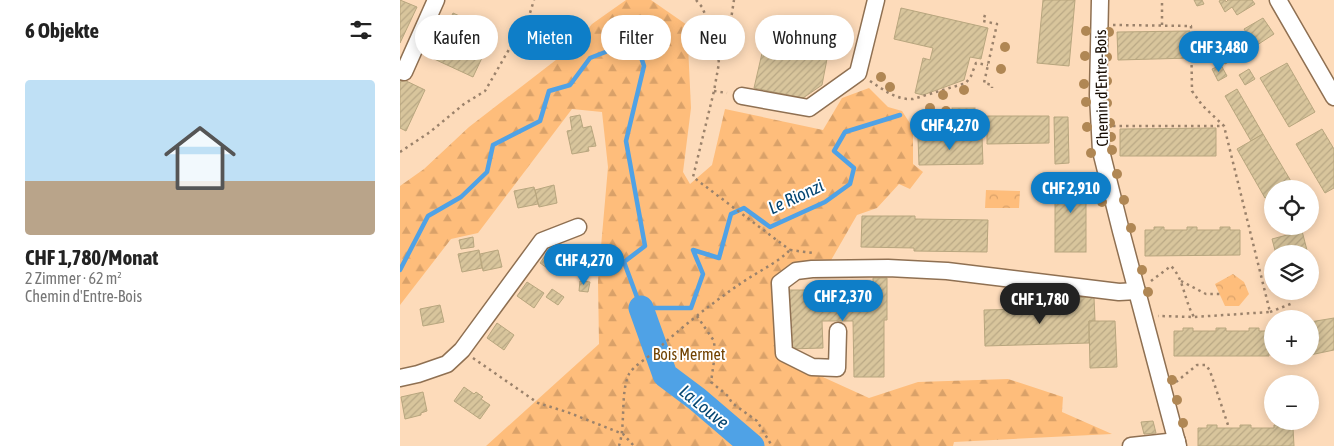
<!DOCTYPE html>
<html lang="de">
<head>
<meta charset="utf-8">
<style>
  :root { --surface:#fff; --page:#f2f2f2; --text:#222; --muted:#767676; --accent:#0e7ec8 }
  body { margin:0; font-family:"Asap Condensed",sans-serif; background:var(--page); color:var(--text); height:100vh; display:flex; flex-direction:column; font-size:19px; white-space:nowrap }
  * { box-sizing:border-box; margin:0 }
  p { font-size:16px; color:var(--muted) }
  .icon { flex:none; width:28px; height:28px; fill:none; stroke:currentColor; stroke-width:2; stroke-linecap:round; stroke-linejoin:round }
  .map { position:relative; flex:1; overflow:hidden }
  .sheet { display:flex; flex-direction:column; background:var(--surface); width:400px }
  .sheet>* { flex:none }
  .guide { position:absolute; left:15px; top:15px; width:475px; height:45px; display:flex; gap:10px }
  .controls { position:absolute; left:864px; top:180px; display:grid; gap:10px }
  .controls a { display:grid; place-items:center; width:55px; height:55px; border-radius:50%; background:var(--surface); box-shadow:0 2px 12px #0003; font-size:25px }
  .price { position:absolute; translate:-50% -42px; padding:0 11px; border-radius:18px; background:var(--accent); color:#fff; font-size:16px; line-height:32px; filter:drop-shadow(0 1px 2px #0008) }
  .price::after { content:''; position:absolute; left:50%; top:30px; width:15px; height:11px; margin-left:-8px; background:inherit; clip-path:polygon(0 0,100% 0,50% 100%) }
  .price.current { background:#222; color:#fff }
  ul { padding:0; list-style:none }
  li { display:grid; align-content:center; gap:10px; height:265px; padding:0 25px }
  li span { display:grid; place-items:center; height:155px; border-radius:5px; color:#555 }
  li>.icon { margin-inline-start:auto }
  span .icon { width:90px; height:90px; fill:#fffc; stroke-width:1 }
  li b { font-size:21px }
  h2 { display:flex; justify-content:space-between; align-items:center; height:60px; padding:0 25px; font-size:21px }
  .pill { padding:0 18px; border-radius:22px; background:var(--surface); box-shadow:0 2px 12px #0003; font-size:18px; line-height:45px }
  .pill.current { background:var(--accent); color:#fff }
  main { display:flex; flex:1; min-height:0 }
  .map>svg:first-child { display:block }
</style>
</head>
<body>
<main>
<section class="sheet">
<h2>6 Objekte<svg class="icon" aria-label="filters" viewBox="0 0 24 24"><path d="M4 7h16M4 17h16"/><circle cx="9" cy="7" r="2"/><circle cx="15" cy="17" r="2"/></svg></h2>
<ul>
<li><span style="background:linear-gradient(#bfe0f5 65%,#b9a48a 0)"><svg class="icon" aria-label="home" viewBox="0 0 24 24"><path d="M3 11l9-7 9 7M6 9v11h12V9"/></svg></span><div><b>CHF 1,780/Monat</b><p>2 Zimmer · 62 m²</p><p>Chemin d'Entre-Bois</p></div></li>
</ul>
</section>
<div class="map">
<svg width="934" height="446" viewBox="0 0 934 446">
  <defs>
    <pattern id="forest-firs" width="22" height="20" patternUnits="userSpaceOnUse" patternTransform="scale(1.25)"><rect width="22" height="20" fill="#febd7b"/><path d="M5 1l3.5 6h-7zM16 11l3.5 6h-7z" fill="#d9a169"/></pattern>
    <pattern id="park-crowns" width="20" height="18" patternUnits="userSpaceOnUse" patternTransform="scale(1.25)"><rect width="20" height="18" fill="#febd7b"/><path d="M2 6a3 3 0 1 1 6 0M12 15a3 3 0 1 1 6 0" fill="none" stroke="#d9a169"/></pattern>
    <pattern id="building-hatch" width="6" height="6" patternUnits="userSpaceOnUse" patternTransform="scale(1.25)"><rect width="6" height="6" fill="#d8c59c"/><path d="M-1 1l2-2M0 6l6-6M5 7l2-2" fill="none" stroke="#b9a885"/></pattern>
  </defs>
  <rect width="100%" height="100%" fill="#fddbba"/>
  <!-- forest -->
  <path fill="url(#forest-firs)" d="M226,0H251L287,25L291,108L283,172L290,184L312,165L325,109L423,130L442,98L469,88L488,107L502,111L513,128V164L523,172L510,189L499,184L477,208L457,215L430,262L391,263L371,284L381,358L469,398L518,382L608,379L663,397L662,412L712,434L554,442L553,446H86L199,344L198,281L208,167L202,112L172,109L78,233L51,239L0,305V186L24,169L69,127L174,46L192,24Z"/>
  <!-- park -->
  <g fill="url(#park-crowns)">
    <path d="M586,190L620,191L619,208H585Z"/>
    <path d="M833,274L844,282L849,294L839,306H825L815,284Z"/>
  </g>
  <g fill="none" stroke-linecap="round" stroke-linejoin="round">
    <!-- stream -->
    <path stroke="#4fa2e6" stroke-width="4.5" d="M0,270L28,216L61,197L87,172L93,145L140,121L149,91L170,85L190,58L226,44L239,51L244,66L226,141L245,246L224,262L241,308H291L303,274L293,250L319,258L331,214L344,208L370,227L425,202L450,184L454,168L434,151L445,132L500,115"/>
    <!-- river -->
    <path stroke="#4fa2e6" stroke-width="25" d="M241,308L265,375L297,399L352,446"/>
  </g>
  <!-- building -->
  <g fill="url(#building-hatch)" stroke="#b8a67e">
    <path d="M0,0L17,7L0,43Z"/>
    <path d="M643,0H675L669,66L637,63Z"/>
    <path d="M794,0H802L804,4L797,6Z"/>
    <path d="M821,0H825L826,2L828,0H852L855,4L837,15L832,7L825,12L819,1Z"/>
    <path d="M501,8L588,28L581,59L570,57L564,80L523,95L515,93L523,58L530,60L533,48L494,39Z"/>
    <path d="M53,13L94,32L73,77L32,58Z"/>
    <path d="M863,18L874,34L851,49L845,40L849,37L844,29Z"/>
    <path d="M369,23L431,38L422,85L403,98L354,88Z"/>
    <path d="M790,31L791,58L718,60L717,32Z"/>
    <path d="M828,50L834,59L825,64L820,55Z"/>
    <path d="M887,63L915,112L889,127L860,78Z"/>
    <path d="M821,65L827,76L818,81L812,69Z"/>
    <path d="M849,69L855,79L845,85L839,75Z"/>
    <path d="M0,78L25,90L6,131L0,128Z"/>
    <path d="M837,89L863,134L851,141L825,96Z"/>
    <rect x="552" y="108" width="23" height="9"/>
    <path d="M180,115L183,128L191,126L196,146L188,147L189,151L172,154L167,131L172,130L170,117Z"/>
    <path d="M587,116H649V143L587,144Z"/>
    <path d="M654,117H668L669,163L655,164Z"/>
    <path d="M816,128V156H720V129Z"/>
    <path d="M922,129L934,149V188L925,193L896,144Z"/>
    <path d="M863,134L892,183L881,189H872V194L865,198L837,149Z"/>
    <path d="M582,137L583,164L519,165L518,138Z"/>
    <rect x="655" y="176" width="31" height="76"/>
    <path d="M892,183L896,189H884L883,188Z"/>
    <path d="M154,185L157,203L139,207L135,190Z"/>
    <path d="M134,187L138,204L118,208L114,191Z"/>
    <path d="M462,216H515V219L588,220L587,252L514,251V248L461,247Z"/>
    <path d="M754,227H764V230H787V227H797V230H820V227H830V230H840V255L745,256V230H754Z"/>
    <path d="M902,231L908,254H876L872,239Z"/>
    <path d="M73,237L74,247L61,249L59,240Z"/>
    <path d="M150,249L167,261L157,275L140,263Z"/>
    <path d="M79,250L82,268L62,272L58,254Z"/>
    <path d="M98,250L102,267L83,271L80,254Z"/>
    <path d="M910,261L916,283L910,284Z"/>
    <path d="M473,278H487V320H484V377H454L453,321H422L423,348L389,349V290H473Z"/>
    <path d="M180,281L190,282L188,292L179,291Z"/>
    <path d="M127,282L144,293L134,308L117,296Z"/>
    <path d="M152,289L164,297L158,305L146,297Z"/>
    <path d="M694,297L695,321H689V343L585,346L584,310L670,308V298Z"/>
    <path d="M40,305L44,322L23,326L20,309Z"/>
    <path d="M934,318V350L910,355V322Z"/>
    <path d="M689,321H715L717,367L690,368Z"/>
    <path d="M97,323L114,335L104,350L87,338Z"/>
    <path d="M783,328H793V331H816V328H826V331H849V328H859V331H869V356H774V331H783Z"/>
    <path d="M64,387L74,394L76,392L83,397L81,399L90,405L80,419L54,401Z"/>
    <path d="M23,392L27,411L21,413V415L5,419L1,397Z"/>
    <path d="M753,421L756,433L744,434L741,422Z"/>
    <path d="M807,425H817V428H840V425H851V428H874V425H884V428H893L894,446H798V428H807Z"/>
  </g>
  <g fill="none" stroke-linecap="round" stroke-linejoin="round">
    <!-- minor casing -->
    <g stroke="#8f7052" stroke-width="19">
      <g id="minor">
        <path d="M700,0L698,95L701,151L721,231L778,446"/>
        <path d="M878,0L934,97"/>
        <path d="M4,72L36,0"/>
        <path d="M342,96L409,108L458,73L476,0"/>
        <path d="M438,331L437,368L412,367L384,353L380,283L396,271L412,269L488,268L547,271L719,292L737,291"/>
        <path d="M0,378L18,374L47,364L62,350L142,241L178,227"/>
        <path d="M731,446L777,441"/>
      </g>
    </g>
    <!-- path -->
    <g stroke="#9b826b" stroke-width="2.5" stroke-dasharray="2.5 4" stroke-linecap="butt">
      <path d="M296,0L302,7L315,38L319,63L314,91L293,177L390,250"/>
      <path d="M585,15L583,21L597,24L584,83L592,85V88"/>
      <path d="M713,25L791,26L792,91L802,105L824,126L870,312L794,317L758,316"/>
      <path d="M762,25V0"/>
      <path d="M315,38L329,32L334,0"/>
      <path d="M470,81C484,90 496,100 513,99L566,83L571,76L576,63L588,65"/>
      <path d="M314,91L327,93"/>
      <path d="M713,126H824"/>
      <path d="M0,152L30,132L64,104L85,91L130,13L134,0"/>
      <path d="M390,250L413,253"/>
      <path d="M751,281L771,266C784,279 784,300 794,317"/>
      <path d="M781,281L806,294H820"/>
      <path d="M870,312L893,303"/>
      <path d="M297,316L314,341L315,354L311,382L328,396L332,403L357,421L372,446"/>
      <path d="M73,358L138,403L167,412L223,434L234,446"/>
      <path d="M776,382L797,365H806L810,371L828,425"/>
      <path d="M219,446C226,424 220,393 229,374C233,367 245,359 252,354C282,327 315,300 349,278C363,269 378,262 390,250"/>
    </g>
    <!-- minor -->
    <use href="#minor" stroke="#fff" stroke-width="16"/>
  </g>
  <!-- trees -->
  <g fill="#b08754">
    <circle cx="686" cy="31" r="5"/>
    <circle cx="709" cy="32" r="5"/>
    <circle cx="605" cy="47" r="5"/>
    <circle cx="685" cy="56" r="5"/>
    <circle cx="707" cy="57" r="5"/>
    <circle cx="601" cy="69" r="5"/>
    <circle cx="481" cy="77" r="5"/>
    <circle cx="707" cy="81" r="5"/>
    <circle cx="684" cy="84" r="5"/>
    <circle cx="490" cy="87" r="5"/>
    <circle cx="564" cy="90" r="5"/>
    <circle cx="543" cy="95" r="5"/>
    <circle cx="686" cy="102" r="5"/>
    <circle cx="707" cy="103" r="5"/>
    <circle cx="530" cy="108" r="5"/>
    <circle cx="546" cy="111" r="5"/>
    <circle cx="710" cy="123" r="5"/>
    <circle cx="687" cy="127" r="5"/>
    <circle cx="711" cy="137" r="5"/>
    <circle cx="712" cy="150" r="5"/>
    <circle cx="691" cy="153" r="5"/>
    <circle cx="717" cy="174" r="5"/>
    <circle cx="724" cy="200" r="5"/>
    <circle cx="702" cy="202" r="5"/>
    <circle cx="731" cy="228" r="5"/>
    <circle cx="742" cy="270" r="5"/>
    <circle cx="748" cy="292" r="5"/>
    <circle cx="772" cy="380" r="5"/>
    <circle cx="777" cy="400" r="5"/>
    <circle cx="783" cy="423" r="5"/>
  </g>
  <g text-anchor="middle" stroke-width="4" stroke-linejoin="round" paint-order="stroke">
    <!-- street labels -->
    <g font-size="16" fill="#170c02" stroke="#fff">
      <text transform="translate(701 88) rotate(-91)" y="6">Chemin d'Entre-Bois</text>
    </g>
    <!-- park labels -->
    <g font-size="16" fill="#714200" stroke="#fff">
      <text x="289" y="360">Bois Mermet</text>
    </g>
    <!-- water labels -->
    <g font-size="18" font-style="italic" fill="#034571" stroke="#fff">
      <text transform="translate(396 197) rotate(-25)" y="6">Le Rionzi</text>
      <text transform="translate(304 407) rotate(39)" y="6">La Louve</text>
    </g>
  </g>
</svg>
<div class="controls">
<a><svg class="icon" aria-label="locate" viewBox="0 0 24 24"><circle cx="12" cy="12" r="6"/><path d="M12 2v4M12 18v4M2 12h4M18 12h4"/></svg></a>
<a><svg class="icon" aria-label="layers" viewBox="0 0 24 24"><path d="M12 4l9 5-9 5-9-5zM3 14l9 5 9-5"/></svg></a>
<a>+</a>
<a>−</a>
</div>
<b class="price" style="left:819px;top:73px">CHF 3,480</b>
<b class="price" style="left:550px;top:151px">CHF 4,270</b>
<b class="price" style="left:671px;top:214px">CHF 2,910</b>
<b class="price" style="left:184px;top:286px">CHF 4,270</b>
<b class="price" style="left:443px;top:322px">CHF 2,370</b>
<b class="price current" style="left:640px;top:325px">CHF 1,780</b>
<div class="guide">
<a class="pill">Kaufen</a>
<a class="pill current">Mieten</a>
<a class="pill">Filter</a>
<a class="pill">Neu</a>
<a class="pill">Wohnung</a>
</div>
</div>
</main>
</body>
</html>
